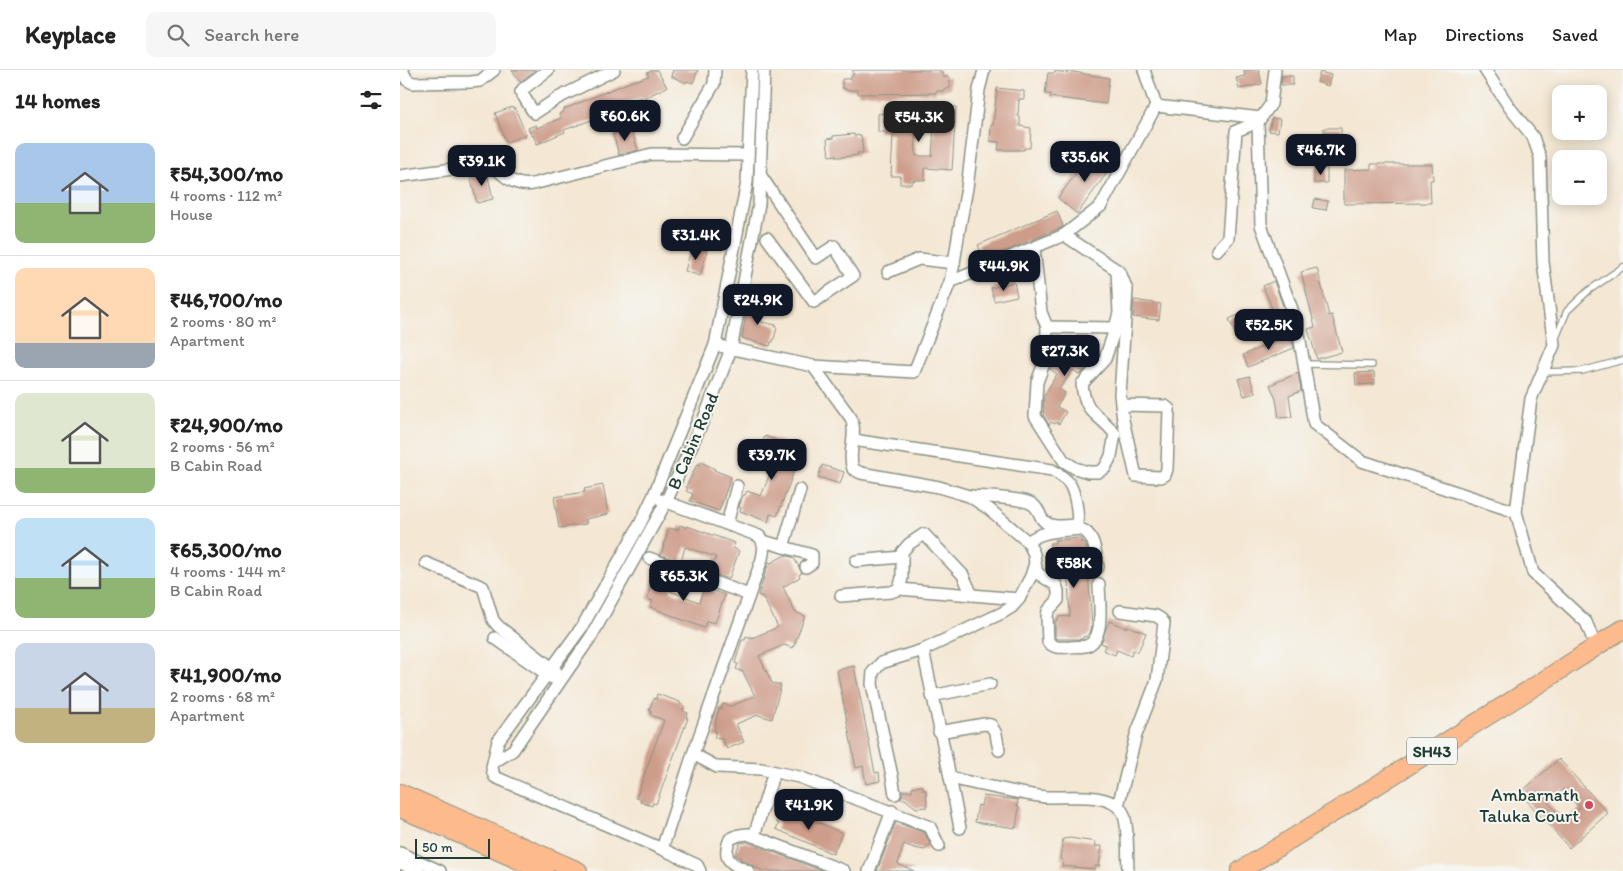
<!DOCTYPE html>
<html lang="en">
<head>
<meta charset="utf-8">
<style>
  :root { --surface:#fff; --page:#f6f6f6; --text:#222; --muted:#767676; --line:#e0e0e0; --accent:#111827 }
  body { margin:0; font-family:Itim,sans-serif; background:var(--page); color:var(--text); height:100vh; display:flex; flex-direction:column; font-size:19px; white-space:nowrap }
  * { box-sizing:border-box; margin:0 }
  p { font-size:16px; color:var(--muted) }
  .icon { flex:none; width:28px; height:28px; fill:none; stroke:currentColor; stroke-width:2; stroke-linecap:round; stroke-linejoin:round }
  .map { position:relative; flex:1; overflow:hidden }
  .side { display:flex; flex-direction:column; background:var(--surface); width:400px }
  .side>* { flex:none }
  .fabs { position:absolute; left:1152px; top:15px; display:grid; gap:10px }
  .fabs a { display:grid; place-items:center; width:55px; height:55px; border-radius:10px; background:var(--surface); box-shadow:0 2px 12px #0003; font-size:25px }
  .scale { position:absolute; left:15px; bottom:12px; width:75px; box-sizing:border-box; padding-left:5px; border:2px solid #1f3d34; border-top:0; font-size:14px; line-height:18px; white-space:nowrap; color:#1f3d34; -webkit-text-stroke:4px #f6f6f2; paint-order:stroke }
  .price { position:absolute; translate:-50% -42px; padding:0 11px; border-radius:10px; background:var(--accent); color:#fff; font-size:16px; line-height:32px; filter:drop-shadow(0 1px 2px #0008) }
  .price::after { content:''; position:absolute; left:50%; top:30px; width:15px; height:11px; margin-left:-8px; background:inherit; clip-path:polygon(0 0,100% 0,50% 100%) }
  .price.on { background:#222; color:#fff }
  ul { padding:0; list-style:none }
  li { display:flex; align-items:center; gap:15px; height:125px; padding:0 15px }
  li+li { border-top:1px solid var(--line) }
  li span { display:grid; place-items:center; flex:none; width:140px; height:100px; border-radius:10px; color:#555 }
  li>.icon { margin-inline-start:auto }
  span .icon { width:60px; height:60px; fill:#fffc; stroke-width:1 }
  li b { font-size:21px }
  h2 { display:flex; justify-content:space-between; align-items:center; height:60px; padding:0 15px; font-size:21px }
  header { display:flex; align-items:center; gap:30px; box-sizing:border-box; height:70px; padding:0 25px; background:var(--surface); border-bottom:1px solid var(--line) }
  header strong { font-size:24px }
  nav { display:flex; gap:28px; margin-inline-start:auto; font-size:18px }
  .search { width:350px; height:45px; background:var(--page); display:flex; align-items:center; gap:12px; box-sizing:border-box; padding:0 18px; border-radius:10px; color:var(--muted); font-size:19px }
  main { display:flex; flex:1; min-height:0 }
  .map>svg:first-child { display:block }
</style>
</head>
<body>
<header>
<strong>Keyplace</strong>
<div class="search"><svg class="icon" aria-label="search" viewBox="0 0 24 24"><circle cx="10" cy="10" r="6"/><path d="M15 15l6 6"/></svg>Search here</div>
<nav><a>Map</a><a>Directions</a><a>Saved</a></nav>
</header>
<main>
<section class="side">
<h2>14 homes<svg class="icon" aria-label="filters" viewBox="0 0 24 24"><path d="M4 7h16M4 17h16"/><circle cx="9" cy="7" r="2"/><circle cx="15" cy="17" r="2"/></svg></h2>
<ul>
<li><span style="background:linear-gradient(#a9c7e8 60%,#8fb573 0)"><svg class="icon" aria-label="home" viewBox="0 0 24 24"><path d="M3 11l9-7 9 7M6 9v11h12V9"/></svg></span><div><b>₹54,300/mo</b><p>4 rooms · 112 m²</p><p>House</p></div></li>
<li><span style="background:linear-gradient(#ffd9b3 75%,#9aa5b1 0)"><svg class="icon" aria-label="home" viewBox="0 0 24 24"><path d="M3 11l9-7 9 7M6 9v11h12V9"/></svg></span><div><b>₹46,700/mo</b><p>2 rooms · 80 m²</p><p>Apartment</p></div></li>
<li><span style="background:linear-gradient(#dfe7d0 75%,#8fb573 0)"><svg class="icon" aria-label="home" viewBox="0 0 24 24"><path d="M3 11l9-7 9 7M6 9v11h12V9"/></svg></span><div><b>₹24,900/mo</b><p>2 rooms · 56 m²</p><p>B Cabin Road</p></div></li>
<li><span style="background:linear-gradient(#bfe0f5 60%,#8fb573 0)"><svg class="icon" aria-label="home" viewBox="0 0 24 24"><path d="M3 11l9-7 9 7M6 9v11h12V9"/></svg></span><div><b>₹65,300/mo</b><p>4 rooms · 144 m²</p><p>B Cabin Road</p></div></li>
<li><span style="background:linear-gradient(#c9d6e8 65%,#c2b280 0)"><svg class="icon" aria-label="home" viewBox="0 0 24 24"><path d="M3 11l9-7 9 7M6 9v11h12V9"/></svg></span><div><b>₹41,900/mo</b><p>2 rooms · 68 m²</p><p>Apartment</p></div></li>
</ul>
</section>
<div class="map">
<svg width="1223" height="801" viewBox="0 0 1223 801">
  <rect width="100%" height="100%" fill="#f6f6f2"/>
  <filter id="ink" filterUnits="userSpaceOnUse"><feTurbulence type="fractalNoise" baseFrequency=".02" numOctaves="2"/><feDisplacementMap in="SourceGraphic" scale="10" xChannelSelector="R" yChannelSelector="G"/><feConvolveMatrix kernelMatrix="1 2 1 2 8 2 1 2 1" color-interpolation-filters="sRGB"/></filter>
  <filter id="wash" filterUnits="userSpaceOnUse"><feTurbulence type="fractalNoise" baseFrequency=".0096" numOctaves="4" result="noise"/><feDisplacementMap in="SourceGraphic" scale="20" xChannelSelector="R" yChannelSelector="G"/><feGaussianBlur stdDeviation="1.12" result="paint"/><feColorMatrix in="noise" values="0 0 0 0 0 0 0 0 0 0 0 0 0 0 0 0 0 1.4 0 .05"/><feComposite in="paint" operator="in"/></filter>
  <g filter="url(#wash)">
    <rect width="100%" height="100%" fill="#f4e7d3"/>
    <g id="blocks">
      <!-- building -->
      <g fill="#ce9c8a" fill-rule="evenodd">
        <path d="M112,0H136L120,12Z"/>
        <path d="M253,0H257L267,17L242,29L241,27L199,44L200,46L189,51L164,60L165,62L137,74L133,65L132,66L128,58L136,55L137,58L161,48L159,44L164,41V39L230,12L249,6L247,3Z"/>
        <path d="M273,0H298L293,13L287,11L286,13L271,6Z"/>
        <path d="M453,0H540V3H543V7H550V18L543,20V21H536V23L458,24V20H445V18H442V9H451V6H453Z"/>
        <path d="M844,0H859L862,14L839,19L836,8L845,6Z"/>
        <path d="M655,1L668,3V1L709,8L706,34L650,27L651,24H645L648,3H655Z"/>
        <path d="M920,2L931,5L928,16L917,12Z"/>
        <path d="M882,6H893V15H881Z"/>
        <path d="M597,18L624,21V29H619L618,46L620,47V56L631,58L630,78H624V80H598L599,72L590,71L591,55H593Z"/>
        <path d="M537,36L556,37L552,100L525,98V110H516L512,111V114H500V106H491L493,64H487V62H478V44L486,43V42H493V40L508,39V46H511V49H517V63H515L516,86H532L535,42H537Z"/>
        <path d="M112,37V38H115L126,65L106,72L95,43Z"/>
        <path d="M872,48L880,49L878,62L869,61Z"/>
        <path d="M924,58H941V68L924,67Z"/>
        <path d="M231,59L238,80L219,85L213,64Z"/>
        <path d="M454,64V66L461,65L463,83H457L458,85L442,87H436V85L429,86L427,69L433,68V66Z"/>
        <path d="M692,82L712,96L677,144L658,128Z"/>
        <path d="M971,94H1032L1033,110H1030L1031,133L944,134V100L971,99Z"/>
        <path d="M927,98V113H914V99Z"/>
        <path d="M87,102L93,129L77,133L70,106Z"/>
        <path d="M915,129L928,131L926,140L913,138Z"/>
        <path d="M657,141L663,156L660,158L585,190L578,175Z"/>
        <path d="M292,176L307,181L300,206L285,201Z"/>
        <path d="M917,198L929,246L932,245L942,282L917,289L908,259L915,257L901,202Z"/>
        <path d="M874,211L885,242L875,246L863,216Z"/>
        <path d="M614,212L617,226L594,231L591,218Z"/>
        <path d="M734,230L761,234L759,250L733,247Z"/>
        <path d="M350,231L364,234L361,252L376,255L375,257L377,258L373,272H371L370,276L342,268L348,232L350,233Z"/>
        <path d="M841,244L847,258L835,263L829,249Z"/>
        <path d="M890,265L894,278L848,297L843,285Z"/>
        <path d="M677,269L688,276L691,279L688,282L695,287L694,288L695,289L680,305L673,300L659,319L665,323L657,337L666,342L659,354L656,352L655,354L651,352L649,355L643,345L644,326L657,304L650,299L657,286L656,285L665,271L673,276Z"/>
        <path d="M974,302L975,314L956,315L955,303Z"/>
        <path d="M898,303L901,321L889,326L892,347L879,348L876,329L870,315Z"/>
        <path d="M850,306L855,323L844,326L838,309Z"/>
        <path d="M365,366L395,377L392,383L400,386L377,446L370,444L368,452L340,441L341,438L339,437L343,425H345L347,421L361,426L366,414L374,392L360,386L361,384L358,383Z"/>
        <path d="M301,392L315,399L314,400L331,407L319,441L290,431L293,424L286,421L288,418L286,417L297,394L300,395Z"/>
        <path d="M422,395L444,402L440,414L418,407Z"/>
        <path d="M203,415L208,444L186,449V454L159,458L154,427L185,422L184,419Z"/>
        <path d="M280,455L287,458V456L335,473L333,478L339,481L329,509L311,503L316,487L285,477L281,492L261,485L269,458L278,460Z"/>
        <path d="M681,468V472L685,473L689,488H687L692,556L690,563L687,566L683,567V569H658L655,568V551L658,550V547L670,546L667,494H656V491H651L650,473H655V470Z"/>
        <path d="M385,485L394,488L402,503L399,505L400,507L383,517L395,542L405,546L393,578L384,575L359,586L372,613L381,615L372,649L358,645L336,654L344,672L327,679L322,669L314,668L316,661H314L319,638L321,639L323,634L331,636L355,626L343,602L336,599L338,594L335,593L342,570H345L346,566L352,568L378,557L363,527L358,525L369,492L371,493Z"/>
        <path d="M255,501L275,508L270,521L299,532L304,518L325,525L315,553L307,551L304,558L250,537L253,531L247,529Z"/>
        <path d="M709,551L726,558L727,556L746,563L738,582L733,580L731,586L717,580L715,585L703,580L706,575L701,573Z"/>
        <path d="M454,596L475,703L479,702L480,711L466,714L463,696L456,698L437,600Z"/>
        <path d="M257,624L280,632V634L284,636L283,641L288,643L286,648H288L256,734L253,733L252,736L240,732L241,729L236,728L264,650L253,646L250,644L252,641L249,640L254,628L256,629Z"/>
        <path d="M1159,689L1208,743L1169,778L1120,723ZM1163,719L1180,738L1165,751L1148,732Z"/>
        <path d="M523,716V720H526L527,737L516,738L505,729H500L502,726V721H512V717Z"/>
        <path d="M583,726L618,730L617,736L619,737L616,758L575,752L578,735L581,736Z"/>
        <path d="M386,738L442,763L433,784L376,759L379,753L376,752L380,743L383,744Z"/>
        <path d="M496,752L525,763L530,774L525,780L514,778L504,774L498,794L514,801H477Z"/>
        <path d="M670,768L696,772L695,776H702L699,796H695V799H693L662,796L663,790L660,789L663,769Z"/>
        <path d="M347,772L423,801H363L340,789L341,788L335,785L340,773Z"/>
      </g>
    </g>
  </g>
  <g filter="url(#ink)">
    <use href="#blocks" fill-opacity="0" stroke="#8a9284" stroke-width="1"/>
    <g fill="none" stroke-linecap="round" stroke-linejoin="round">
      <!-- service casing -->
      <g stroke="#8a9284" stroke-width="8">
        <g id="service">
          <path d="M1155,270L1167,241L1188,221L1223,197"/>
          <path d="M904,294L972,295"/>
          <path d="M1142,302L1182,301L1223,290"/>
        </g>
      </g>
      <!-- minor casing -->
      <g stroke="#8a9284" stroke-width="14">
        <g id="minor">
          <path d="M2,0L7,10L13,13L71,12L80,11L94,0"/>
          <path d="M148,0L123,19L121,22L132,40L135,43L158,28L214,0"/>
          <path d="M744,0L756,36"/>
          <path d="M1085,0L1110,38L1133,67L1140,87L1143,192L1154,275L1131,329L1116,442"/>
          <path d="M858,52L861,155L897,253L914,354L962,391L1116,442L1133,503L1186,552L1196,577"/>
          <path d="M282,68L314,14L315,0"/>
          <path d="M0,106L91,94C104,106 114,117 133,114L252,84L348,85"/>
          <path d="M361,106L416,188L434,176L453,206L414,232L367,168"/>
          <path d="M664,165L720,202L727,220L720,325L723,350L736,406L761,407L765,405L767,399L769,339L765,336L721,335"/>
          <path d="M634,178L641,242L647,257L646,288L637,312L635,346L664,391L675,398L688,402H698L705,398L711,386L715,364C699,343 685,345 682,314L705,289L713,265L719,243L717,200"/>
          <path d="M817,180L828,168L836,61L858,52L871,34L875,0"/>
          <path d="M488,202L519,189L554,193"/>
          <path d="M550,212L664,165L701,136L756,36L861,48"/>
          <path d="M647,257L715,258"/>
          <path d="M315,275L413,296L514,302L550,212L554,193L559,161L567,118L579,20L584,0"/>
          <path d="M413,296L451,348C458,364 447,383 453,399L461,403L539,417L569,426L589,439L628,472L634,484L635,493L631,506L619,529L612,537L602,543L523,580L481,593L473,602L472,614L492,706L495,724"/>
          <path d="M453,370L652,400C657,403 664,407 668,412C675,420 680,447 676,455C664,456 647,459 641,447C639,442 637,437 632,434C623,428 584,427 571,426"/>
          <path d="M261,430L359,466C365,474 364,479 362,489L293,684L262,779L297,795L300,801"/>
          <path d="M327,454L337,416"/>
          <path d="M363,471L412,485V493L406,497"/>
          <path d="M628,472C641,460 663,461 680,459C696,464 695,484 698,497"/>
          <path d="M383,477L400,420"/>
          <path d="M249,488L349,525"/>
          <path d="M456,491L502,487"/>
          <path d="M26,493L83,517L93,550L98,556L156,601"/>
          <path d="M635,493L637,503L656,515L658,521V530L648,541L647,547L648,572C655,579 662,577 670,577C675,576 682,577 686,576C706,570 699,530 699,514"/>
          <path d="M499,519L572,525"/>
          <path d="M441,526L491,522L499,519L502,508V482L509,474L524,464L563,505L572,525L619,529"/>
          <path d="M95,568L152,608"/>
          <path d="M523,580L550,707L563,711C590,716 618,724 646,727C666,728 708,721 722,741C729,751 727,787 728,801"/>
          <path d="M532,626L590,614"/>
          <path d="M539,662L584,654L591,655L596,664L599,680"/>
          <path d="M293,684L317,697L361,699L399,707L530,757L539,776"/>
          <path d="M94,692L113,680L192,565L266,432L305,346L331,279L359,134L364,0"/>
          <path d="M550,707L560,758"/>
          <path d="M718,736L736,665L757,610L764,553L761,549L756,546L720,541"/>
          <path d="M354,766L374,702"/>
          <path d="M262,779L95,707L93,703L92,697L98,671L182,557L240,454L253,427L315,275L347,112L352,0"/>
          <path d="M0,783L40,801"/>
          <path d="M0,793L18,801"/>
          <path d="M348,801C331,794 321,790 330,769L339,765L348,764L444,801"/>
          <path d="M469,801L492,741"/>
        </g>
      </g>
      <!-- primary casing -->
      <g stroke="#8a9284" stroke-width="20">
        <g id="primary">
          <path d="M0,723L178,801"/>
          <path d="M0,738L144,801"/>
          <path d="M840,801L1140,613L1223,559"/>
        </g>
      </g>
      <!-- service -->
      <use href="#service" stroke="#fff" stroke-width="5.5"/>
      <!-- minor -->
      <use href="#minor" stroke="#fff" stroke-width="11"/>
      <!-- primary -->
      <use href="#primary" stroke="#fcba8d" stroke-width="18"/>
    </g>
  </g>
  <!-- markers -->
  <circle fill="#d1495b" stroke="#f6f6f2" stroke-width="2" cx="1189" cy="735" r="5"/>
  <g text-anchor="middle" stroke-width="4" stroke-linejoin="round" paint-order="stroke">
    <!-- shield labels -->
    <rect fill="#f6f6f2" stroke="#60746d" stroke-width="1" x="1007" y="667.5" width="50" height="27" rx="4"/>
    <g font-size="16" font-weight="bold" fill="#1f3d34">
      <text x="1032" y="687">SH43</text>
    </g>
    <!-- street labels -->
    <g font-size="18" fill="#1f3d34" stroke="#f6f6f2">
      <text transform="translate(293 371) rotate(-67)" y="6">B Cabin Road</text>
    </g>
    <!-- poi labels -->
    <g font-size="18" fill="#1f3d34" stroke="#f6f6f2" text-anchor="end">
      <text x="1179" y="731">Ambarnath<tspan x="1179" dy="21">Taluka Court</tspan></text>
    </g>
  </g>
</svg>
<div class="fabs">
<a>+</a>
<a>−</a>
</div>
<div class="scale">50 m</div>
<b class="price" style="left:225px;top:72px">₹60.6K</b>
<b class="price on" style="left:519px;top:73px">₹54.3K</b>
<b class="price" style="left:921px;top:106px">₹46.7K</b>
<b class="price" style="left:685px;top:113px">₹35.6K</b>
<b class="price" style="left:82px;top:117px">₹39.1K</b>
<b class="price" style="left:296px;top:191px">₹31.4K</b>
<b class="price" style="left:604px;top:222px">₹44.9K</b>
<b class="price" style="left:358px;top:256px">₹24.9K</b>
<b class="price" style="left:869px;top:281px">₹52.5K</b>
<b class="price" style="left:665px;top:307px">₹27.3K</b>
<b class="price" style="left:372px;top:411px">₹39.7K</b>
<b class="price" style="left:674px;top:519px">₹58K</b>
<b class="price" style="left:284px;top:532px">₹65.3K</b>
<b class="price" style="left:409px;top:761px">₹41.9K</b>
</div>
</main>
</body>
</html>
